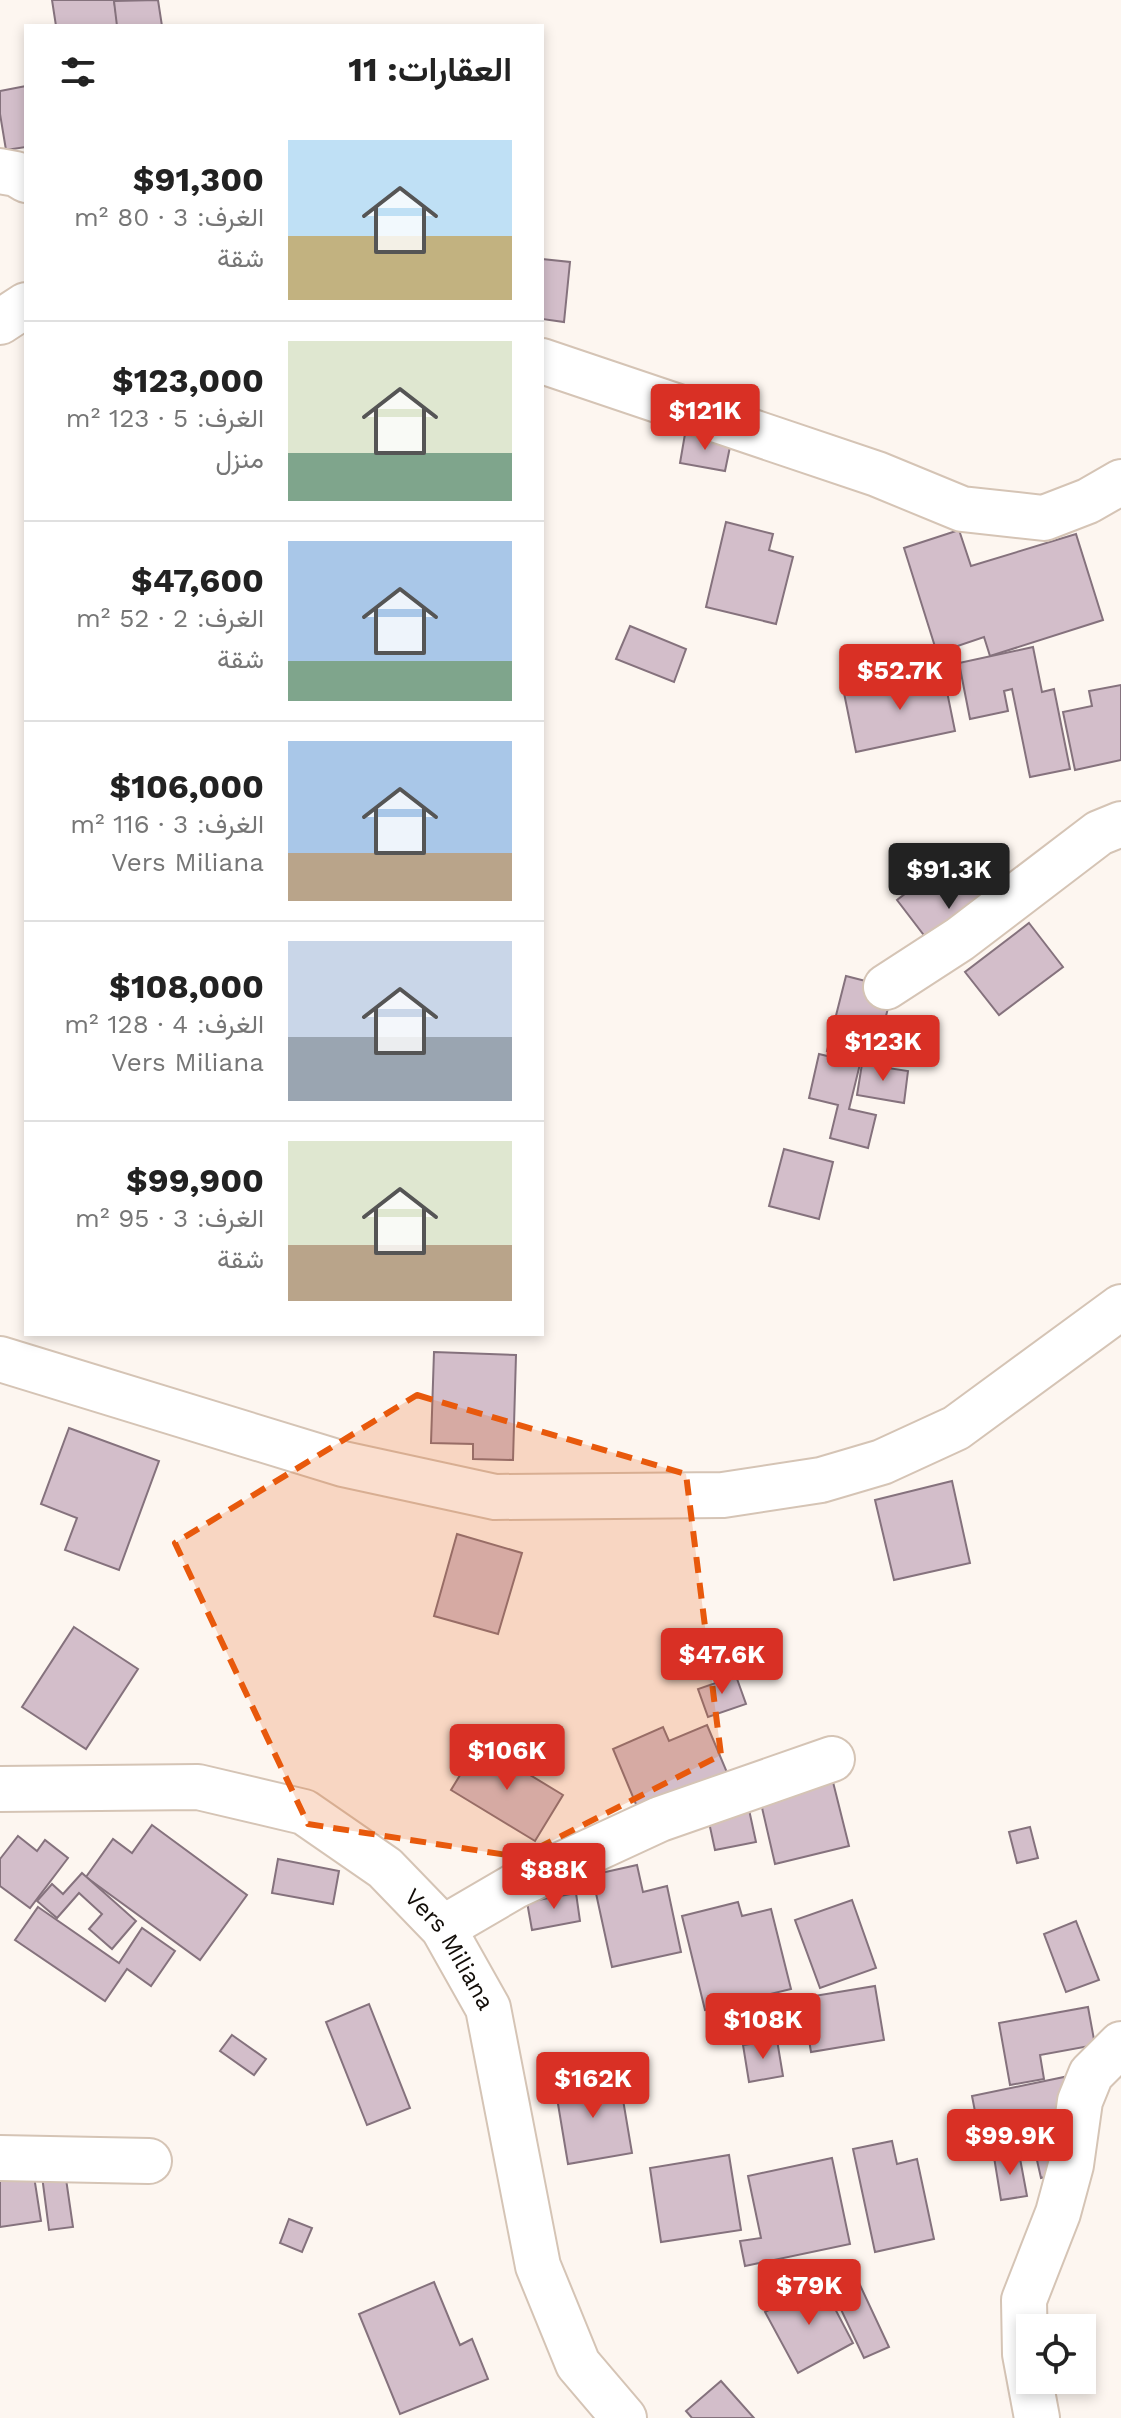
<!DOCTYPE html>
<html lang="ar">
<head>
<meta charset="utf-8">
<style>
  :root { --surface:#fff; --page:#f2f2f2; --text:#222; --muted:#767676; --line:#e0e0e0; --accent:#d93025 }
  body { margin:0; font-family:"Work Sans",Vazirmatn,sans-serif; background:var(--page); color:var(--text); direction:rtl; height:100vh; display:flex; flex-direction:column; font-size:30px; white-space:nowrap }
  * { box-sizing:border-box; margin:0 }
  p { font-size:26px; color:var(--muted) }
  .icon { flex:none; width:44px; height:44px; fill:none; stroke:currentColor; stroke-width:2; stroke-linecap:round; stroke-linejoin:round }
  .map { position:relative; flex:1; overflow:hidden; direction:ltr }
  .side { position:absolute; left:24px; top:24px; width:520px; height:1312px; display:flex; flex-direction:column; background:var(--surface); border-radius:0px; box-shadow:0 4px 12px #0003; direction:rtl }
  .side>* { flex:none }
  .fabs { position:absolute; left:1016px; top:2314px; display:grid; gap:16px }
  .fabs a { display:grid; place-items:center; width:80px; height:80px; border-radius:0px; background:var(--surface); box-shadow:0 4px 12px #0003; font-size:40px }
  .price { position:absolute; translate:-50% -68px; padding:0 18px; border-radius:8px; background:var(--accent); color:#fff; font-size:26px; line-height:52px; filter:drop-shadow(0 2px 4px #0008) }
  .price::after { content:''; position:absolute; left:50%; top:48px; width:24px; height:18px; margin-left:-12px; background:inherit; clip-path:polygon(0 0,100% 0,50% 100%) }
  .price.active { background:#222; color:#fff }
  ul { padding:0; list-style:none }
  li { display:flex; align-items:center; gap:24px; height:200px; padding:0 32px }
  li+li { border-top:2px solid var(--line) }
  li span { display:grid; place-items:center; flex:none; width:224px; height:160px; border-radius:0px; color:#555 }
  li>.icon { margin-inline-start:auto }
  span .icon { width:96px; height:96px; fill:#fffc; stroke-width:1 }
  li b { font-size:34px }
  h2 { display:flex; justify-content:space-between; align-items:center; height:96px; padding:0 32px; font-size:34px }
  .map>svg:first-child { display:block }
</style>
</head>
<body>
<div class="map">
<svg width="1121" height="2418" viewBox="0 0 1121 2418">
  <rect width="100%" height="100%" fill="#fdf6f0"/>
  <!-- building -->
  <g fill="#d3beca" stroke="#85727d" stroke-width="2">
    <path d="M52,0H114L118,26H56Z"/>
    <path d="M158,0L162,26H117L114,1Z"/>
    <path d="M26,86V147L6,150L0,114V91Z"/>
    <path d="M542,259L570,262L564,322L542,319Z"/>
    <path d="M685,434L731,442L725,471L680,463Z"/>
    <path d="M726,522L773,534L769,550L793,557L776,624L706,607Z"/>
    <path d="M959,530L971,566L1076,534L1103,620L990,656L984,637L937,653L904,548Z"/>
    <path d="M630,626L686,649L674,682L616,659Z"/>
    <path d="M1033,647L1042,692L1054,689L1070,769L1030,777L1012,689L1004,691L1008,711L970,719L959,663Z"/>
    <path d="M943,672L955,731L856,752L844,693Z"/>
    <path d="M1121,685V760L1075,770L1063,712L1092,706L1089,691Z"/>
    <path d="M952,858L1000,922L946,964L897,900Z"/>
    <path d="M1029,923L1063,967L999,1015L965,972Z"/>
    <path d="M846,976L893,988L882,1032L895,1035L887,1067L827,1051Z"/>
    <path d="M819,1054L860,1064L849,1109L876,1115L868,1148L830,1138L838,1105L809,1098Z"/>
    <path d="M862,1064L908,1071L904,1103L857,1095Z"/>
    <path d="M784,1149L833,1162L819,1219L769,1206Z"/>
    <path d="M434,1352L516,1355L513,1460L473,1459V1444L431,1443Z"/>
    <path d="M69,1428L159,1461L119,1570L65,1550L77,1518L41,1504Z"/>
    <path d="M952,1481L970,1563L894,1580L875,1500Z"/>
    <path d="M457,1534L522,1553L498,1634L434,1616Z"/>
    <path d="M74,1627L138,1669L86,1749L22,1707Z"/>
    <path d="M736,1676L746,1704L708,1717L698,1689Z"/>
    <path d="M707,1725L731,1782L648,1833L613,1749L663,1727L669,1741Z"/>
    <path d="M479,1744L563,1795L535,1841L451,1790Z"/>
    <path d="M833,1782L849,1846L775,1864L760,1799Z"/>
    <path d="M748,1805L756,1842L715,1850L707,1813Z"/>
    <path d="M152,1825L247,1895L200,1960L86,1877L113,1839L132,1853Z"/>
    <path d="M1030,1827L1038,1858L1017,1863L1009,1832Z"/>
    <path d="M18,1836L37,1851L45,1840L68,1858L30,1908L0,1886V1859Z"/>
    <path d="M278,1859L339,1871L333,1904L272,1893Z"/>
    <path d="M637,1865L643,1892L667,1886L681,1952L612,1967L592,1875Z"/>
    <path d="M82,1873L136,1921L112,1949L89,1929L102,1914L79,1893L57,1918L37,1901L52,1884L63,1894Z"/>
    <path d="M576,1893L580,1921L532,1930L527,1902Z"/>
    <path d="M852,1900L876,1968L820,1988L795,1920Z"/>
    <path d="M738,1902L742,1916L771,1909L791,1989L705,2010L682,1916Z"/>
    <path d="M38,1907L119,1963L142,1928L175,1951L151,1986L127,1969L105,2001L15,1940Z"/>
    <path d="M1076,1921L1099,1980L1066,1992L1044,1934Z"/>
    <path d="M875,1986L884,2040L811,2052L802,1998Z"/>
    <path d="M369,2004L410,2108L367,2125L326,2022Z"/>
    <path d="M1088,2007L1095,2045L1040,2055L1044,2079L1010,2085L999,2023Z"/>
    <path d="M232,2035L266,2059L254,2075L220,2051Z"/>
    <path d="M777,2040L783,2076L749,2082L743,2045Z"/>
    <path d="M619,2076L632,2153L568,2164L555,2086Z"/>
    <path d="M1064,2077L1083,2169L1041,2178L1034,2147L984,2158L972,2096Z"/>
    <path d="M892,2141L897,2164L917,2159L934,2239L875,2252L853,2149Z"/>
    <path d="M1019,2153L1027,2196L1001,2200L994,2157Z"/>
    <path d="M729,2155L741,2230L661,2242L650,2168Z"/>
    <path d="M832,2158L850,2244L745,2266L740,2241L761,2238L748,2176Z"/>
    <path d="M33,2170L41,2221L0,2227V2175Z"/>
    <path d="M65,2172L73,2227L49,2230L42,2176Z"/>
    <path d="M289,2219L312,2228L302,2252L280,2243Z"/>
    <path d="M852,2268L889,2347L864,2358L827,2280Z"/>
    <path d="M434,2282L460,2345L472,2339L488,2379L400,2414L359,2314Z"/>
    <path d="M821,2282L853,2343L798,2373L765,2312Z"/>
    <path d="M721,2381L754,2418H692L686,2411Z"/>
  </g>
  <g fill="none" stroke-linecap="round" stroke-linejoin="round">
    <!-- street casing -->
    <g stroke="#d5c4b5" stroke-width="48">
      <g id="street">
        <path d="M0,171L16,174L26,180"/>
        <path d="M0,322L26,305"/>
        <path d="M542,361L877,474L962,509L1044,518L1088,501L1121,482"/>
        <path d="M886,987L960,939L1099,833L1121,824"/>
        <path d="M443,1928L515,1886L660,1819L832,1759"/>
        <path d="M0,2158L149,2161"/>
        <path d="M1037,2418L1025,2354L1024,2300L1058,2213L1071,2165L1080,2101L1091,2074L1121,2044"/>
      </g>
    </g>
    <!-- secondary casing -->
    <g stroke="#d5c4b5" stroke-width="48">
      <g id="secondary">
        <path d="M0,1359L343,1464L495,1497L723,1495L821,1480L882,1462L956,1428L1121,1307"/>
        <path id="s1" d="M0,1789L198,1787L304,1812L385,1868L443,1928L488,2008L538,2266L578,2364L624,2418"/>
      </g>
    </g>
    <!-- street -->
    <use href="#street" stroke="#fff" stroke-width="44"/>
    <!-- secondary -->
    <use href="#secondary" stroke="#fff" stroke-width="44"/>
  </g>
  <!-- marked area -->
  <path fill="#e8590c" fill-opacity="0.2" stroke="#e8590c" stroke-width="6" stroke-dasharray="16 10" stroke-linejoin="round" d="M417,1395L686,1474L721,1755L520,1857L308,1824L175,1543Z"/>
  <g text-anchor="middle" stroke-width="6" stroke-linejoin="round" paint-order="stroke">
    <!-- street labels -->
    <g font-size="24" fill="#120d08" stroke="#fdf6f0">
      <text dy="8" stroke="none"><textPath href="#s1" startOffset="510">Vers Miliana</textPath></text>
    </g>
  </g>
</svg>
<div class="fabs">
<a><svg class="icon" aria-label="locate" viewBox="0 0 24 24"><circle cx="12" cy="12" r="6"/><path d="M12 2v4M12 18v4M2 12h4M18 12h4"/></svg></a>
</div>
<b class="price" style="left:705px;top:452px">$121K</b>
<b class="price" style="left:900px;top:712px">$52.7K</b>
<b class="price active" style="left:949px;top:911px">$91.3K</b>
<b class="price" style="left:883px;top:1083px">$123K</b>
<b class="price" style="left:722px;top:1696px">$47.6K</b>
<b class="price" style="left:507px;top:1792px">$106K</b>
<b class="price" style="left:554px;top:1911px">$88K</b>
<b class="price" style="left:763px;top:2061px">$108K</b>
<b class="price" style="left:593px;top:2120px">$162K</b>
<b class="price" style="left:1010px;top:2177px">$99.9K</b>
<b class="price" style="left:809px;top:2327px">$79K</b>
<section class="side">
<h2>العقارات: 11<svg class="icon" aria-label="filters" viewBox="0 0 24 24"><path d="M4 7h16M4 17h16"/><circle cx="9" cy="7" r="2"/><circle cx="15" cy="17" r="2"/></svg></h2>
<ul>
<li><span style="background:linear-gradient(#bfe0f5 60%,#c2b280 0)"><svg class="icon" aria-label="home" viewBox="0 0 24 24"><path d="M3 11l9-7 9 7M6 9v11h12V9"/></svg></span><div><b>$91,300</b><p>الغرف: 3 · 80 m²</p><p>شقة</p></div></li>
<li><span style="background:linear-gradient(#dfe7d0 70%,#7fa58c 0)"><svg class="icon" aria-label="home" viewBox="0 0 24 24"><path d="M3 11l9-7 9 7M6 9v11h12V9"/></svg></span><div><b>$123,000</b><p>الغرف: 5 · 123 m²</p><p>منزل</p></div></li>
<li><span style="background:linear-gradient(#a9c7e8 75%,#7fa58c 0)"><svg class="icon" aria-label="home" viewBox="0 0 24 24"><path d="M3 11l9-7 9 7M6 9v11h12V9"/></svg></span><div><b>$47,600</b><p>الغرف: 2 · 52 m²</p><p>شقة</p></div></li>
<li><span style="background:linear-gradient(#a9c7e8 70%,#b9a48a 0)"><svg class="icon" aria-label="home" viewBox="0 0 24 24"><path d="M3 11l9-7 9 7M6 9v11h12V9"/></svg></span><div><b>$106,000</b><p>الغرف: 3 · 116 m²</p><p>Vers Miliana</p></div></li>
<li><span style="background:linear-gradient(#c9d6e8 60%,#9aa5b1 0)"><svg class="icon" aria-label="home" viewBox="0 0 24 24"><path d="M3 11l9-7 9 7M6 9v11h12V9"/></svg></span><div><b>$108,000</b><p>الغرف: 4 · 128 m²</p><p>Vers Miliana</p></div></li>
<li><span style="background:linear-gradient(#dfe7d0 65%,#b9a48a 0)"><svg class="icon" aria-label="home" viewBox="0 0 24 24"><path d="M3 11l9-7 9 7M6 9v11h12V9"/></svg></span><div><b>$99,900</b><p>الغرف: 3 · 95 m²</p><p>شقة</p></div></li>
</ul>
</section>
</div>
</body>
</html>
